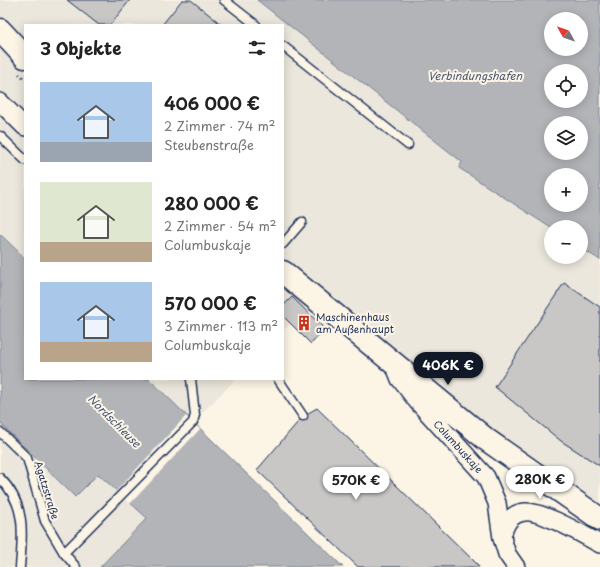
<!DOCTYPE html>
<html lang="de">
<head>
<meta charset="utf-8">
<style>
  :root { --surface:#fff; --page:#f6f6f6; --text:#222; --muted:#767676; --accent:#111827 }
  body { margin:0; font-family:"Playpen Sans",sans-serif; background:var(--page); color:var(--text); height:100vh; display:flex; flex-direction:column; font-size:15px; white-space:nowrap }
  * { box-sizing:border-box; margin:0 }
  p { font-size:13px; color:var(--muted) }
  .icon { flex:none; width:22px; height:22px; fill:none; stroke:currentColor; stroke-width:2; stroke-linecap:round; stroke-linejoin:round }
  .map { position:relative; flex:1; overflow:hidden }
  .sheet { position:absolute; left:24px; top:24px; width:260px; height:356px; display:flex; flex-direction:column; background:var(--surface); border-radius:0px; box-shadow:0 2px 10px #0003 }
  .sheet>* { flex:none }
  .needle { width:26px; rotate:310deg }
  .buttons { position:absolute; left:544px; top:12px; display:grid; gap:8px }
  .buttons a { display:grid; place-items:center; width:44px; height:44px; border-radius:50%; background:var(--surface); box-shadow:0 2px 10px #0003; font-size:20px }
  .price { position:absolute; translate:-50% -34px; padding:0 9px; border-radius:14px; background:#fff; color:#222; font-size:13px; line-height:26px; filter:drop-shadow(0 1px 2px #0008) }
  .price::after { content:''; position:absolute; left:50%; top:24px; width:12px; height:9px; margin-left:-6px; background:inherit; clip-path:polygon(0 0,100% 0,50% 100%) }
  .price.current { background:var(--accent); color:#fff }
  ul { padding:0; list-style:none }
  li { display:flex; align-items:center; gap:12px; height:100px; padding:0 16px }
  li span { display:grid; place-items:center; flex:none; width:112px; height:80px; border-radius:0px; color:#555 }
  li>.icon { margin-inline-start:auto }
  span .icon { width:48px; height:48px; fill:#fffc; stroke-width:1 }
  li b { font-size:17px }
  h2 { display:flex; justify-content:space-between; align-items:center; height:48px; padding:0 16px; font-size:17px }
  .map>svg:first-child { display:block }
</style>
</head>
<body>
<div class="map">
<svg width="600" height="567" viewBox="0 0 600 567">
  <rect width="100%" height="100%" fill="#fcf5e5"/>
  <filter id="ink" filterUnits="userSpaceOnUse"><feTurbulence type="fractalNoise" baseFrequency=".025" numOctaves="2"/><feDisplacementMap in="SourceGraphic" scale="8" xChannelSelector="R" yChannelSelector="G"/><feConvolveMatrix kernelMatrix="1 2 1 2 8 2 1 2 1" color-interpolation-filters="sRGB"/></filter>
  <g filter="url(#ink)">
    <!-- built -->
    <g fill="#ece7dc">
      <path d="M0,0H257L462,162L459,168L551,228V257H581V248L600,260V525L311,302L283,331V25H25V258L0,233Z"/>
      <path d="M149,379H236L193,422Z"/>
      <path d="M0,423L75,497L98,474L147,518L100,567H0Z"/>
    </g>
    <!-- water -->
    <g fill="#b2b4b8" stroke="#767f94" fill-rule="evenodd">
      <path d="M257,0H600V260L581,248V227L551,228L459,168L462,162ZM551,19H581V49H551ZM551,71H581V101H551ZM551,123H581V153H551ZM551,175H581V205H551Z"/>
      <path d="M0,234L25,258V379H149L343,567H100L147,518L98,474L75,497L0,423Z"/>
    </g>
    <!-- pier -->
    <path fill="#fcf5e5" d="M186,416L200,429L130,504L116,491Z"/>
    <!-- building -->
    <g fill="#c8c7c6" stroke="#1b2f5e">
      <path d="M67,0H130L110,25H99Z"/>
      <path d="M182,0H191L222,25H162Z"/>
      <path d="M564,283L600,307V466L561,441L495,387Z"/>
      <path d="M292,297L325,329L311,344L283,316V306Z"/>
      <path d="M317,408L477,564L479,567H358L257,470L303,416Z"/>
    </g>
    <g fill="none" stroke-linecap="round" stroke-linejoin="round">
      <!-- lane casing -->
      <g stroke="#1b2f5e" stroke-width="11">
        <g id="lane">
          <path d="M224,0L256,25"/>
          <path d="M283,46L408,145"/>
          <path d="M0,136L25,160"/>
          <path d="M283,244L302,222"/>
          <path d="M278,379L303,416"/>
          <path d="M0,432L27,458L45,521L64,553L76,567"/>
          <path d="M0,478C26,504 23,533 20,567"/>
          <path d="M64,553L193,422L195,415L191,379"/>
        </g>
      </g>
      <!-- street casing -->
      <g stroke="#1b2f5e" stroke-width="20">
        <g id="street">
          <path d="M0,102L25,127"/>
          <path id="s1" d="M396,369L400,379L417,401L486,477L497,503L502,538L507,554L516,567"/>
          <path d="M502,538C504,525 511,513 525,512C541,510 585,536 600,544"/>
        </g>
      </g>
      <!-- secondary casing -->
      <g stroke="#1b2f5e" stroke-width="25">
        <g id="secondary">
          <path d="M0,30L25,57"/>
          <path d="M283,272L487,440L600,519"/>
        </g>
      </g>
      <!-- path -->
      <path stroke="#1b2f5e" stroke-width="2.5" stroke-dasharray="1 3" stroke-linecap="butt" d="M19,74L25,79"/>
      <!-- lane -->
      <use href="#lane" stroke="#fcf5e5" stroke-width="8"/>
      <!-- street -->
      <use href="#street" stroke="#fcf5e5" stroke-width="17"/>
      <!-- secondary -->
      <use href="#secondary" stroke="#fcf5e5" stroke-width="22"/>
    </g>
  </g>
  <!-- icons -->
  <defs>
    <g id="building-bare" transform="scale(1.2)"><path d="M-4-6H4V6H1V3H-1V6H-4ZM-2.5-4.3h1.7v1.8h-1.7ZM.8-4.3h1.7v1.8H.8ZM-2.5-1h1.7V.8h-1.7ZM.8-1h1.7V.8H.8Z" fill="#c8321e" stroke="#fcf5e5" stroke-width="2.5" paint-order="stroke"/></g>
  </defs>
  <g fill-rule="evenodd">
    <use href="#building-bare" x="304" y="323"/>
  </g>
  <g text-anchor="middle" stroke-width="4" stroke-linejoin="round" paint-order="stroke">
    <!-- poi labels -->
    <g font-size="10" fill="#1b2f5e" stroke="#fcf5e5" text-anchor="start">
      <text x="316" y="321">Maschinenhaus<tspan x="316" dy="12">am Außenhaupt</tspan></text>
    </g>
    <!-- street labels -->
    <g font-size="10" fill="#1b2f5e" stroke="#fcf5e5">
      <text dy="4" stroke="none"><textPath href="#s1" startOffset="100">Columbuskaje</textPath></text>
      <text transform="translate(47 490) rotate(73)" y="4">Agatzstraße</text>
    </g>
    <!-- water labels -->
    <g font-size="11" font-style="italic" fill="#485779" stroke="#fcf5e5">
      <text x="475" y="80">Verbindungshafen</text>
      <text transform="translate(114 421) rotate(45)" y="4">Nordschleuse</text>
    </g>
  </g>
</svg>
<div class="buttons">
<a><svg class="needle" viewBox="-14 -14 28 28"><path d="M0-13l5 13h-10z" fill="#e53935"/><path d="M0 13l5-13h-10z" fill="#767676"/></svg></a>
<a><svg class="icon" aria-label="locate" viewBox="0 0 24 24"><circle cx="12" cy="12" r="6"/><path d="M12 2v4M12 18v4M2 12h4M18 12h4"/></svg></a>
<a><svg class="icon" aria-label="layers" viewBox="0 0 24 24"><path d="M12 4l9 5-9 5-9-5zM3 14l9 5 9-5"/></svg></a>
<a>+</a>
<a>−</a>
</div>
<b class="price current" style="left:448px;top:386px">406K €</b>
<b class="price" style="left:540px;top:500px">280K €</b>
<b class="price" style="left:356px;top:501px">570K €</b>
<section class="sheet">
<h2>3 Objekte<svg class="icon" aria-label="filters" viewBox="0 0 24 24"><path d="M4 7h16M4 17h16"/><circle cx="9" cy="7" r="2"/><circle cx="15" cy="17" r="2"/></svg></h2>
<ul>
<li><span style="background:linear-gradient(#a9c7e8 75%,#9aa5b1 0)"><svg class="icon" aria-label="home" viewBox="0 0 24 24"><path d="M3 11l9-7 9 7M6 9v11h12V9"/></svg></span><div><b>406 000 €</b><p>2 Zimmer · 74 m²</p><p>Steubenstraße</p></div></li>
<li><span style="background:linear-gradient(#dfe7d0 75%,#b9a48a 0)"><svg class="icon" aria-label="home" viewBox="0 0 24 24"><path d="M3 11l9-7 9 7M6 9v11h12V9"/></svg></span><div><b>280 000 €</b><p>2 Zimmer · 54 m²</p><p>Columbuskaje</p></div></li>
<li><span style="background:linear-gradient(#a9c7e8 75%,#b9a48a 0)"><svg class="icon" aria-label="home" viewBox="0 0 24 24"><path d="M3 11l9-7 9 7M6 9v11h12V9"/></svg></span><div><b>570 000 €</b><p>3 Zimmer · 113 m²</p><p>Columbuskaje</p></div></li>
</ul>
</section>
</div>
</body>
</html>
